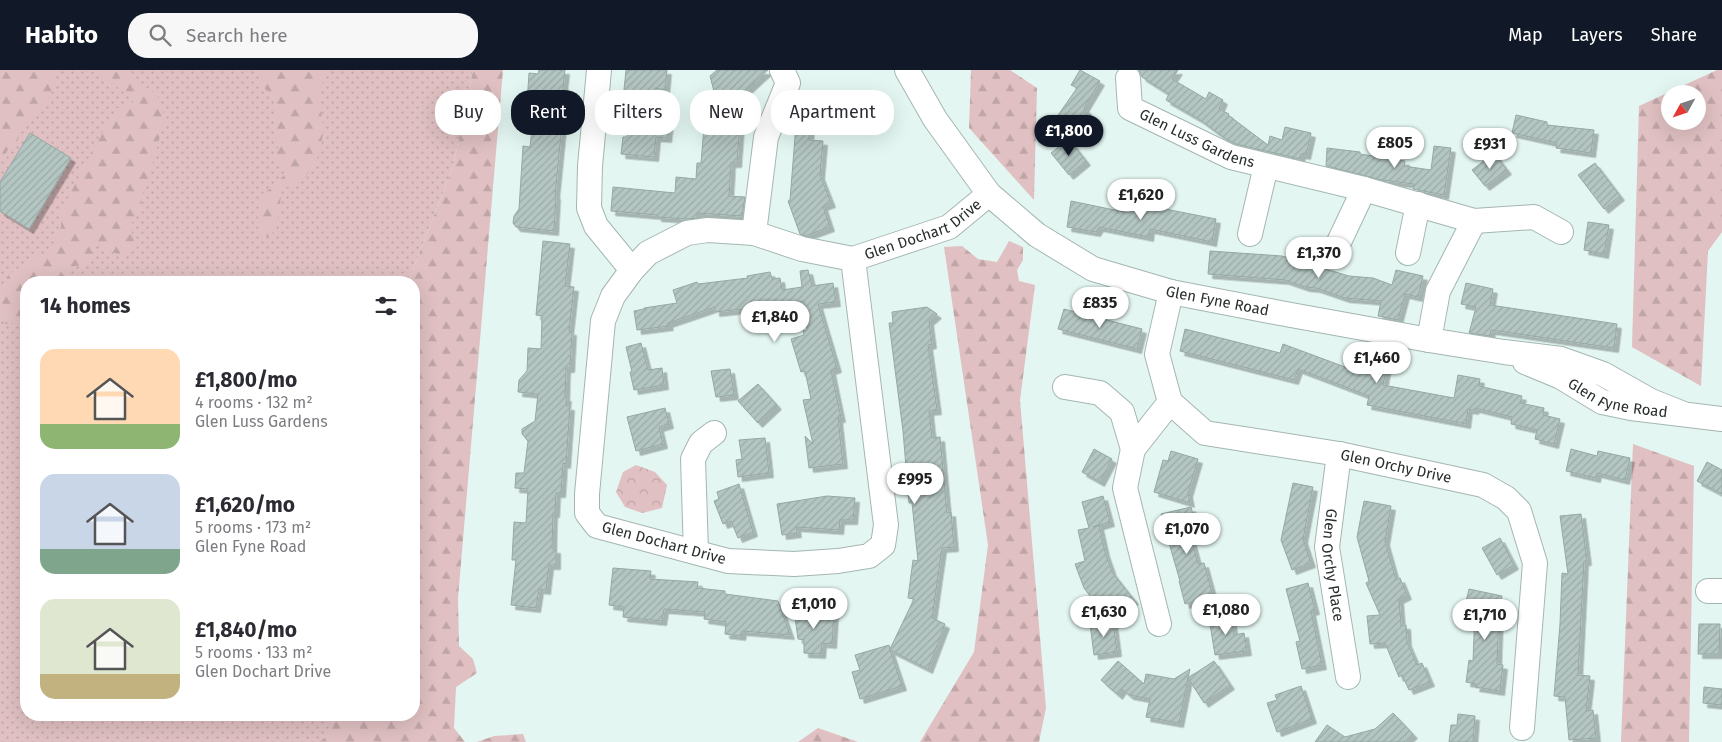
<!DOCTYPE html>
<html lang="en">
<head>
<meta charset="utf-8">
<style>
  :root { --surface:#fff; --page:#f7f7f7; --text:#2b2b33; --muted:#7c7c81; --accent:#111827 }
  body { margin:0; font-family:"Fira Sans",sans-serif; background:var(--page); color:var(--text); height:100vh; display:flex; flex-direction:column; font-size:19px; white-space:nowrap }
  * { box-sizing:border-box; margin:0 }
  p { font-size:16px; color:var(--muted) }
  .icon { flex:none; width:28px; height:28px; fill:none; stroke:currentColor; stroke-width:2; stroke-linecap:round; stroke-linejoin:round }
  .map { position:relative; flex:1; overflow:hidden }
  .side { position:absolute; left:20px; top:206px; width:400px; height:445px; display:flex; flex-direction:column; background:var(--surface); border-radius:20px; box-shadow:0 5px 20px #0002 }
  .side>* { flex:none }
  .guide { position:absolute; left:435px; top:20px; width:475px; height:45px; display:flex; gap:10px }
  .needle { width:32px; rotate:230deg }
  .fabs { position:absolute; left:1661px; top:15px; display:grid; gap:10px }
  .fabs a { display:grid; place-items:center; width:45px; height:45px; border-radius:50%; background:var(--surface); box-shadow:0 5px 20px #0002; font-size:25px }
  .price { position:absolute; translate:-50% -42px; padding:0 11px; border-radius:18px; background:#fff; color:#222; font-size:16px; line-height:32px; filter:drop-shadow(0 1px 2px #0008) }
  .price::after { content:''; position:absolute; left:50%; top:30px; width:15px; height:11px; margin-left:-8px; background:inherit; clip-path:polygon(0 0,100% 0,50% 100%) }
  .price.current { background:var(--accent); color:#fff }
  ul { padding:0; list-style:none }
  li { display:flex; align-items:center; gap:15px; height:125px; padding:0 20px }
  li span { display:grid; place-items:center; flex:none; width:140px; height:100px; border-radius:15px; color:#555 }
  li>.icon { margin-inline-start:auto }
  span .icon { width:60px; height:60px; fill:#fffc; stroke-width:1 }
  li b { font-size:21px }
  h2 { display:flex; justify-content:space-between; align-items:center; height:60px; padding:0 20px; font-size:21px }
  .pill { padding:0 18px; border-radius:20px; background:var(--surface); box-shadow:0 5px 20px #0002; font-size:18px; line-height:45px }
  .pill.current { background:var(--accent); color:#fff }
  header { display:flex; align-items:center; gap:30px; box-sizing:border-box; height:70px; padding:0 25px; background:var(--accent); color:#fff }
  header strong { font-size:24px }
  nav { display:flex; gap:28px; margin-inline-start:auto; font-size:18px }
  .search { width:350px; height:45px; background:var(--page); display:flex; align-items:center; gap:12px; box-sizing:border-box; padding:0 18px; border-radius:20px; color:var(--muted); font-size:19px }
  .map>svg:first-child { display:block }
</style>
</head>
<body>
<header>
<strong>Habito</strong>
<div class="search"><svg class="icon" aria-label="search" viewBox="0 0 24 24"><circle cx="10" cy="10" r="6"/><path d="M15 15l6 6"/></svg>Search here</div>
<nav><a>Map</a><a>Layers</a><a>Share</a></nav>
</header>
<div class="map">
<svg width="1722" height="672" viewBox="0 0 1722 672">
  <defs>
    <pattern id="grass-dots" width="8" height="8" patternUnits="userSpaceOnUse" patternTransform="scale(1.25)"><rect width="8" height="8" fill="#e0c0c2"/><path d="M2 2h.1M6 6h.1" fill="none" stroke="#c0a5a7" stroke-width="1.8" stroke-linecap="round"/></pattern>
    <pattern id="forest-firs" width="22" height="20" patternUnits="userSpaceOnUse" patternTransform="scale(1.25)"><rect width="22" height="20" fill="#e0c0c2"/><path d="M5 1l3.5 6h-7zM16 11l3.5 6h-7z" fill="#c0a5a7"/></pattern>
    <pattern id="park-crowns" width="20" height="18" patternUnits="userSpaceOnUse" patternTransform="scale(1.25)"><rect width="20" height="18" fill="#e0c0c2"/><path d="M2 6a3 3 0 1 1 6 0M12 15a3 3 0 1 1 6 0" fill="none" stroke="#c0a5a7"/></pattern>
    <pattern id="building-hatch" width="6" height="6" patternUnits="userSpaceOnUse" patternTransform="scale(1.25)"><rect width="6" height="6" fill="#b4c6c2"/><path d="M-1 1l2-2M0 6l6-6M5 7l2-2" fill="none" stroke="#9baaa7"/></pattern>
    <filter id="shadow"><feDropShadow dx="4.5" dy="4.5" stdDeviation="0" flood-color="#0004"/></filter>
  </defs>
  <rect width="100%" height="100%" fill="#e3f6f2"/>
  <!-- grass -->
  <path fill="url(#grass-dots)" d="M0,0H473L453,97L408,212H26V645H344L338,672H0Z"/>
  <!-- forest -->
  <g fill="url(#forest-firs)" fill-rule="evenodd">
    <path d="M0,0H65L55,6C55,20 45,34 37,45C26,58 21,52 17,73L8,79L0,95Z"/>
    <path d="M88,0H130C136,12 145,17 157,24L160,37L165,47L149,107L141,128L142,143L133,149L131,159L137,178C125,191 107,181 96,174L91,188L85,195L75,196L66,209L68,212H26V261L13,253L4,254L3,249L5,246L0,242V220H3L9,203L24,199L38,186L48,185L61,157V142L96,73L117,38L126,36L135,31L133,24L120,19L100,5Z"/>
    <path d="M259,0H325L327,5L318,21L324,61L316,93L305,107L282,120L276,159L269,167L258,163V148L263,123L272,118L286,103L275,86L279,74L273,57L276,41V28L259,14Z"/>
    <path d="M473,0H503L458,528L459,576L473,589L477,603L456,617L454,658L465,672H319L329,665L332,645H414V212H408L453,97Z"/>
    <path d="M971,0H1010L1037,18L1034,130L969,58Z"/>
    <path d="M1717,0H1722V162L1708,181L1701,316L1632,277L1639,36ZM1670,24H1698V51H1670Z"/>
    <path d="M1009,171L1023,177V190L1017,200L1019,211L1035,215L1020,330L1046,638L1039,672H920L974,582L988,475L944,177L962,176L978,189L997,192Z"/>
    <path d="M1633,374L1694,396L1689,672H1621Z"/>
    <path d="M818,658L858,672H798Z"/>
    <path d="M523,664L526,672H477L494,666Z"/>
  </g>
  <!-- park -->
  <path fill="url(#park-crowns)" d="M636,395L655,402L667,415L662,438L642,443L625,437L616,422L623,402Z"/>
  <!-- building -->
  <g fill="url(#building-hatch)" stroke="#96a8a4" filter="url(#shadow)">
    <path d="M539,0H565L561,35H564L555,125H556L554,161L516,157L513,153L514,146L519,139L523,76L530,77L533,50L526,49L529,3L538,4Z"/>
    <path d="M626,0H667L665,20L655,18L652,51L669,52L667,68L656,67L654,87L621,84L623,67H627L630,40L622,39Z"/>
    <path d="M717,0H768L742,24L737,93H731L729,126L745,127L742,146L697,143V148L686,149L657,147V145L611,141L613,117L675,123L676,107L696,109L697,93H701L705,45H702L703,29H716L710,6Z"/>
    <path d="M1080,0L1100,11L1084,38L1087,40L1071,63L1054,51L1077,18L1071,15Z"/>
    <path d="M1139,0H1178L1172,9L1206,29L1209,22L1223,30L1219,39L1229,44L1228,45L1268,75L1270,66L1282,70L1285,57L1311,63L1306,85L1301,84L1300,89L1236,74L1226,69L1199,49L1166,30L1169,24L1142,7Z"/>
    <path d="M814,22L849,25L847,45L812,41Z"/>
    <path d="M1516,45L1547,52V55L1594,60L1591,83L1556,78L1557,73L1512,63Z"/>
    <path d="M795,52H810L809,70L823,71L820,105L831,133L823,136L830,157L805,166L800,164L788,131L790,130L795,67Z"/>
    <path d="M30,63L71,88L29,159L0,141V112Z"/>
    <path d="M1069,69L1086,91L1069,105L1051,83Z"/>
    <path d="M1434,76L1451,78L1444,125L1413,119L1414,114L1382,110L1326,96L1327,78L1360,82V84L1405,91L1404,96L1431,100Z"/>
    <path d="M1494,83L1507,100L1485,116L1472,100Z"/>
    <path d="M1595,93L1620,126L1604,139L1578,105Z"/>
    <path d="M1071,131L1129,143L1135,133L1216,149L1212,172L1150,159L1149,167L1099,157L1096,162L1067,157Z"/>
    <path d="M1588,152L1609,155L1604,184L1584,180Z"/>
    <path d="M543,171L570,174L565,216L574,217L569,261H572L570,298H566L565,327H567L566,336H570L566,394L563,393L561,423H556L555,443H553L552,479H556V495H549L546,520L539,519L536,538L511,535L516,490H512L514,452L526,453L528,419L515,418L516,403H524L528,371L522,364V359L535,351L538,324L518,322L519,310L527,301L528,278L541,279L542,246L536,245Z"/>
    <path d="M1210,181L1282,186L1349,206L1373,208L1392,215L1396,200L1423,206L1418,227L1405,224L1398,250L1378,246L1381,231L1345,228L1316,218L1305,217L1285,210L1208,204Z"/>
    <path d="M808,200L812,216L833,213L836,232L818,234L837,298L831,300L841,348H838L843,394L809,398L805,366L813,374L803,330L811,329L805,301L801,302L791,269L804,265L803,261L807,260L804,231L768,237L770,245L754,247L752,238L715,242V237L668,253L669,256L637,260L634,241L644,239V238L677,233L673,220L697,212L698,214L748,208L747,206L770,202L772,209L780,208L782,220L802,217L800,201Z"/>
    <path d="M1466,213L1493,219L1490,235L1617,254L1614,278L1491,260L1490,266L1469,263L1476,237L1461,234Z"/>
    <path d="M927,237L937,244L929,251L932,274L928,275L937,340L929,341L932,368L940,367L947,443L951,442L954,477L942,478L932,548L945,554L928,599L890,580L902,616L860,629L852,602L860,600L855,585L889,575L890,579L914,529L908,528L913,490L918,491L912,433H909L903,361L889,253H893L892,242Z"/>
    <path d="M1064,239L1142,259L1137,279L1058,259Z"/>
    <path d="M1185,259L1280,283L1283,274L1364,304L1367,287L1388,291L1383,315L1454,328L1458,305L1480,309L1479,316L1522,326L1520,333L1544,338L1543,345L1560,349L1554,374L1535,369L1537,360L1511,354L1512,347L1475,338L1474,340L1468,339L1466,354L1367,335L1369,326L1298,299L1294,310L1180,281Z"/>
    <path d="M641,273L648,300L662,298L664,315L634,320L630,302H632L626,277Z"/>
    <path d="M730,299L734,325L716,327L711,301Z"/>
    <path d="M758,314L777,335L758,353L738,331Z"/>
    <path d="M665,338L669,354L659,357L663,374L636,381L627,347Z"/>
    <path d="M765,368L769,403L738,407L736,390L742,389L739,370Z"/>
    <path d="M1094,379L1112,389L1100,412L1082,402Z"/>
    <path d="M1571,379L1597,386L1598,381L1630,388L1625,410L1597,403L1596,408L1566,401Z"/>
    <path d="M1171,381L1198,389L1188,423L1190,433L1154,422L1163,390L1168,391Z"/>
    <path d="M1707,392L1722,400V424L1697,411Z"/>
    <path d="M1293,413L1313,417L1303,469L1311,493L1292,500L1281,470Z"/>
    <path d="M739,414L753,462L738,468L731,451L723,454L714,431L719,429L717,422Z"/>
    <path d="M827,426L855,428L853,450H840L839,460L796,457L797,463L782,465L777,434Z"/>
    <path d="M1103,426L1110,452L1093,457L1099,455L1105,482L1112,502L1134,530L1108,550L1084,518L1075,494L1085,491L1078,460L1089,458L1082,432Z"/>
    <path d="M1364,431L1391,436L1385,471L1396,510L1400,508L1407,525L1399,529L1401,555H1406L1407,572L1417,595L1422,593L1430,612L1409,620L1402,605L1399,607L1385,573L1370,574L1367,546L1380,545L1366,513L1369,511L1357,467Z"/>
    <path d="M1191,437L1199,466L1191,468L1198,494L1204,493L1213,526L1185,534L1179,511H1180L1169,473H1168L1161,444Z"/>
    <path d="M1581,444L1587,491H1584L1578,605L1590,606L1586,641L1593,640L1596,668L1569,670L1565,627L1554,626L1560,554L1562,503L1568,504L1560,446Z"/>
    <path d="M1500,468L1514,495L1497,505L1482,478Z"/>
    <path d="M613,498L651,501L650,509L698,512L697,518L725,521V524L778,531L790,565L742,561L741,566L725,564L726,552L704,549L705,542L664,539L662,551L623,547L624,537L609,535Z"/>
    <path d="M1308,513L1315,540L1311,541L1322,595L1302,599L1296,572L1300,571L1286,519Z"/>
    <path d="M1469,519L1502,526L1499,540L1497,594L1503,595L1500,621L1475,617L1476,614L1466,612L1469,590L1473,591L1475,539L1465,536Z"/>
    <path d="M794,540L834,543L832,574L822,573L821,584L804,583V570L798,569Z"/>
    <path d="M1231,545L1234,565L1244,563L1247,581L1215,585L1209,548Z"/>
    <path d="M1113,551L1117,582L1094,585L1090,554Z"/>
    <path d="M1699,554H1720L1719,584H1698Z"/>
    <path d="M1118,591L1144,614L1146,604L1174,609L1190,599L1188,608L1214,591L1230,615L1204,633L1188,608L1179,653L1146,647L1150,629L1129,625L1122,619L1118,625L1101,610Z"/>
    <path d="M1301,616L1312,649L1277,662L1267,633L1277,630L1275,625Z"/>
    <path d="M1704,617L1722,619V635L1703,633Z"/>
    <path d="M1393,643L1413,664L1404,672H1315L1327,655L1345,667L1375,659Z"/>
    <path d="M1458,644L1475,646L1473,672H1449L1451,655H1457Z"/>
  </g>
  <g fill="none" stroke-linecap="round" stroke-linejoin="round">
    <!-- minor casing -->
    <g stroke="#a4b6b2" stroke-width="26">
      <g id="minor">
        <path d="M599,0L590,96L589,138L596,156L632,200"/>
        <path id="s1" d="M907,0L935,49L989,124L1037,165L1093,199L1171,222L1280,243L1429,270L1504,282L1561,289L1603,304L1651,331L1681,343"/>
        <path id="s2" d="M1128,8L1130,38L1231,87L1364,119L1474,151L1534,147L1561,162"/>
        <path d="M754,163L766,67L788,13L782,0"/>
        <path d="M1250,164L1266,96"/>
        <path d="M1339,172L1364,119"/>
        <path d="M1408,183L1418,134"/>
        <path id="s3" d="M853,189L886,455L883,475L869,486L838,491L794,494L728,491L597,456L587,443V424L603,251L613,226L632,200L648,183L687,163L708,160L754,163L802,179L853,189L949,157L989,124"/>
        <path id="s4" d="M1171,222L1157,284L1170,332L1205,363L1339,384L1483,415L1506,428L1519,441L1535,493L1522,658"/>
        <path d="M1429,270L1438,221L1474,151"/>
        <path id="s5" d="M1525,292L1561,307L1602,332L1631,338L1722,349"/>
        <path d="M1065,317L1100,323L1122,342L1133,379"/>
        <path id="s6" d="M1339,384L1327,477L1348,607"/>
        <path d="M696,482L693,389L701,373L714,363"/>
        <path d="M1708,521H1722"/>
        <path d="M1159,554L1125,418L1133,379L1170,332"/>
      </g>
    </g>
    <!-- minor -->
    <use href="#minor" stroke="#fff" stroke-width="24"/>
  </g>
  <g text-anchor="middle" stroke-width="4.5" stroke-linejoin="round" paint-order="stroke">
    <!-- street labels -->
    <g font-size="15" fill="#272e2c" stroke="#fff">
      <text dy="5" stroke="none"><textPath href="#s2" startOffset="104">Glen Luss Gardens</textPath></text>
      <text dy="5" stroke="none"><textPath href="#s3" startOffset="1165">Glen Dochart Drive</textPath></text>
      <text dy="5" stroke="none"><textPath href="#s1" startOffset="406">Glen Fyne Road</textPath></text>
      <text dy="5" stroke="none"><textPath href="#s5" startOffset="101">Glen Fyne Road</textPath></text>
      <text dy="5" stroke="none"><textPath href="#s4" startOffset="354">Glen Orchy Drive</textPath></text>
      <text transform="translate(664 473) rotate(15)" y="5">Glen Dochart Drive</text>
      <text dy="5" stroke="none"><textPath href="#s6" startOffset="112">Glen Orchy Place</textPath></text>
    </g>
  </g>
</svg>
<div class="fabs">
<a><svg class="needle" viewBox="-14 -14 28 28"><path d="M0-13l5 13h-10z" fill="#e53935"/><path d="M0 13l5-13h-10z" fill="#7c7c81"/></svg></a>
</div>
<b class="price current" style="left:1069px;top:87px">£1,800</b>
<b class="price" style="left:1395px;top:99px">£805</b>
<b class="price" style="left:1490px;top:100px">£931</b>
<b class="price" style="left:1141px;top:151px">£1,620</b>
<b class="price" style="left:1319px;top:209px">£1,370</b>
<b class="price" style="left:1100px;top:259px">£835</b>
<b class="price" style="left:775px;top:273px">£1,840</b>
<b class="price" style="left:1377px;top:314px">£1,460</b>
<b class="price" style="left:915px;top:435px">£995</b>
<b class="price" style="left:1187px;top:485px">£1,070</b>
<b class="price" style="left:814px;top:560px">£1,010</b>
<b class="price" style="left:1226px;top:566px">£1,080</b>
<b class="price" style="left:1104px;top:568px">£1,630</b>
<b class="price" style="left:1485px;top:571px">£1,710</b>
<div class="guide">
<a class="pill">Buy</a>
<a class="pill current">Rent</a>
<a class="pill">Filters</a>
<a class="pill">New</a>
<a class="pill">Apartment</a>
</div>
<section class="side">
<h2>14 homes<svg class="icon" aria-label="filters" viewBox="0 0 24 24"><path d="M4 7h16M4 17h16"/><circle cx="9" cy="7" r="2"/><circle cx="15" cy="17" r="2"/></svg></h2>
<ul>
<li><span style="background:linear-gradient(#ffd9b3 75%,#8fb573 0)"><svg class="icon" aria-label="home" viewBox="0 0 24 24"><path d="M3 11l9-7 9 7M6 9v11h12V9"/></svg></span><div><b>£1,800/mo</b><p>4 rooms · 132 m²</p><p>Glen Luss Gardens</p></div></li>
<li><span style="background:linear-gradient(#c9d6e8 75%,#7fa58c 0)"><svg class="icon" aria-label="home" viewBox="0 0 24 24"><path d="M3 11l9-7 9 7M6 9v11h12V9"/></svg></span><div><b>£1,620/mo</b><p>5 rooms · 173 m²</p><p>Glen Fyne Road</p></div></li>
<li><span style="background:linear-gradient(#dfe7d0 75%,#c2b280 0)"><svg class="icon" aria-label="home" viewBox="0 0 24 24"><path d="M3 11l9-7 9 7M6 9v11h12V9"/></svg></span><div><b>£1,840/mo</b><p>5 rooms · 133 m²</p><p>Glen Dochart Drive</p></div></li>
</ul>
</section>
</div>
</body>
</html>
